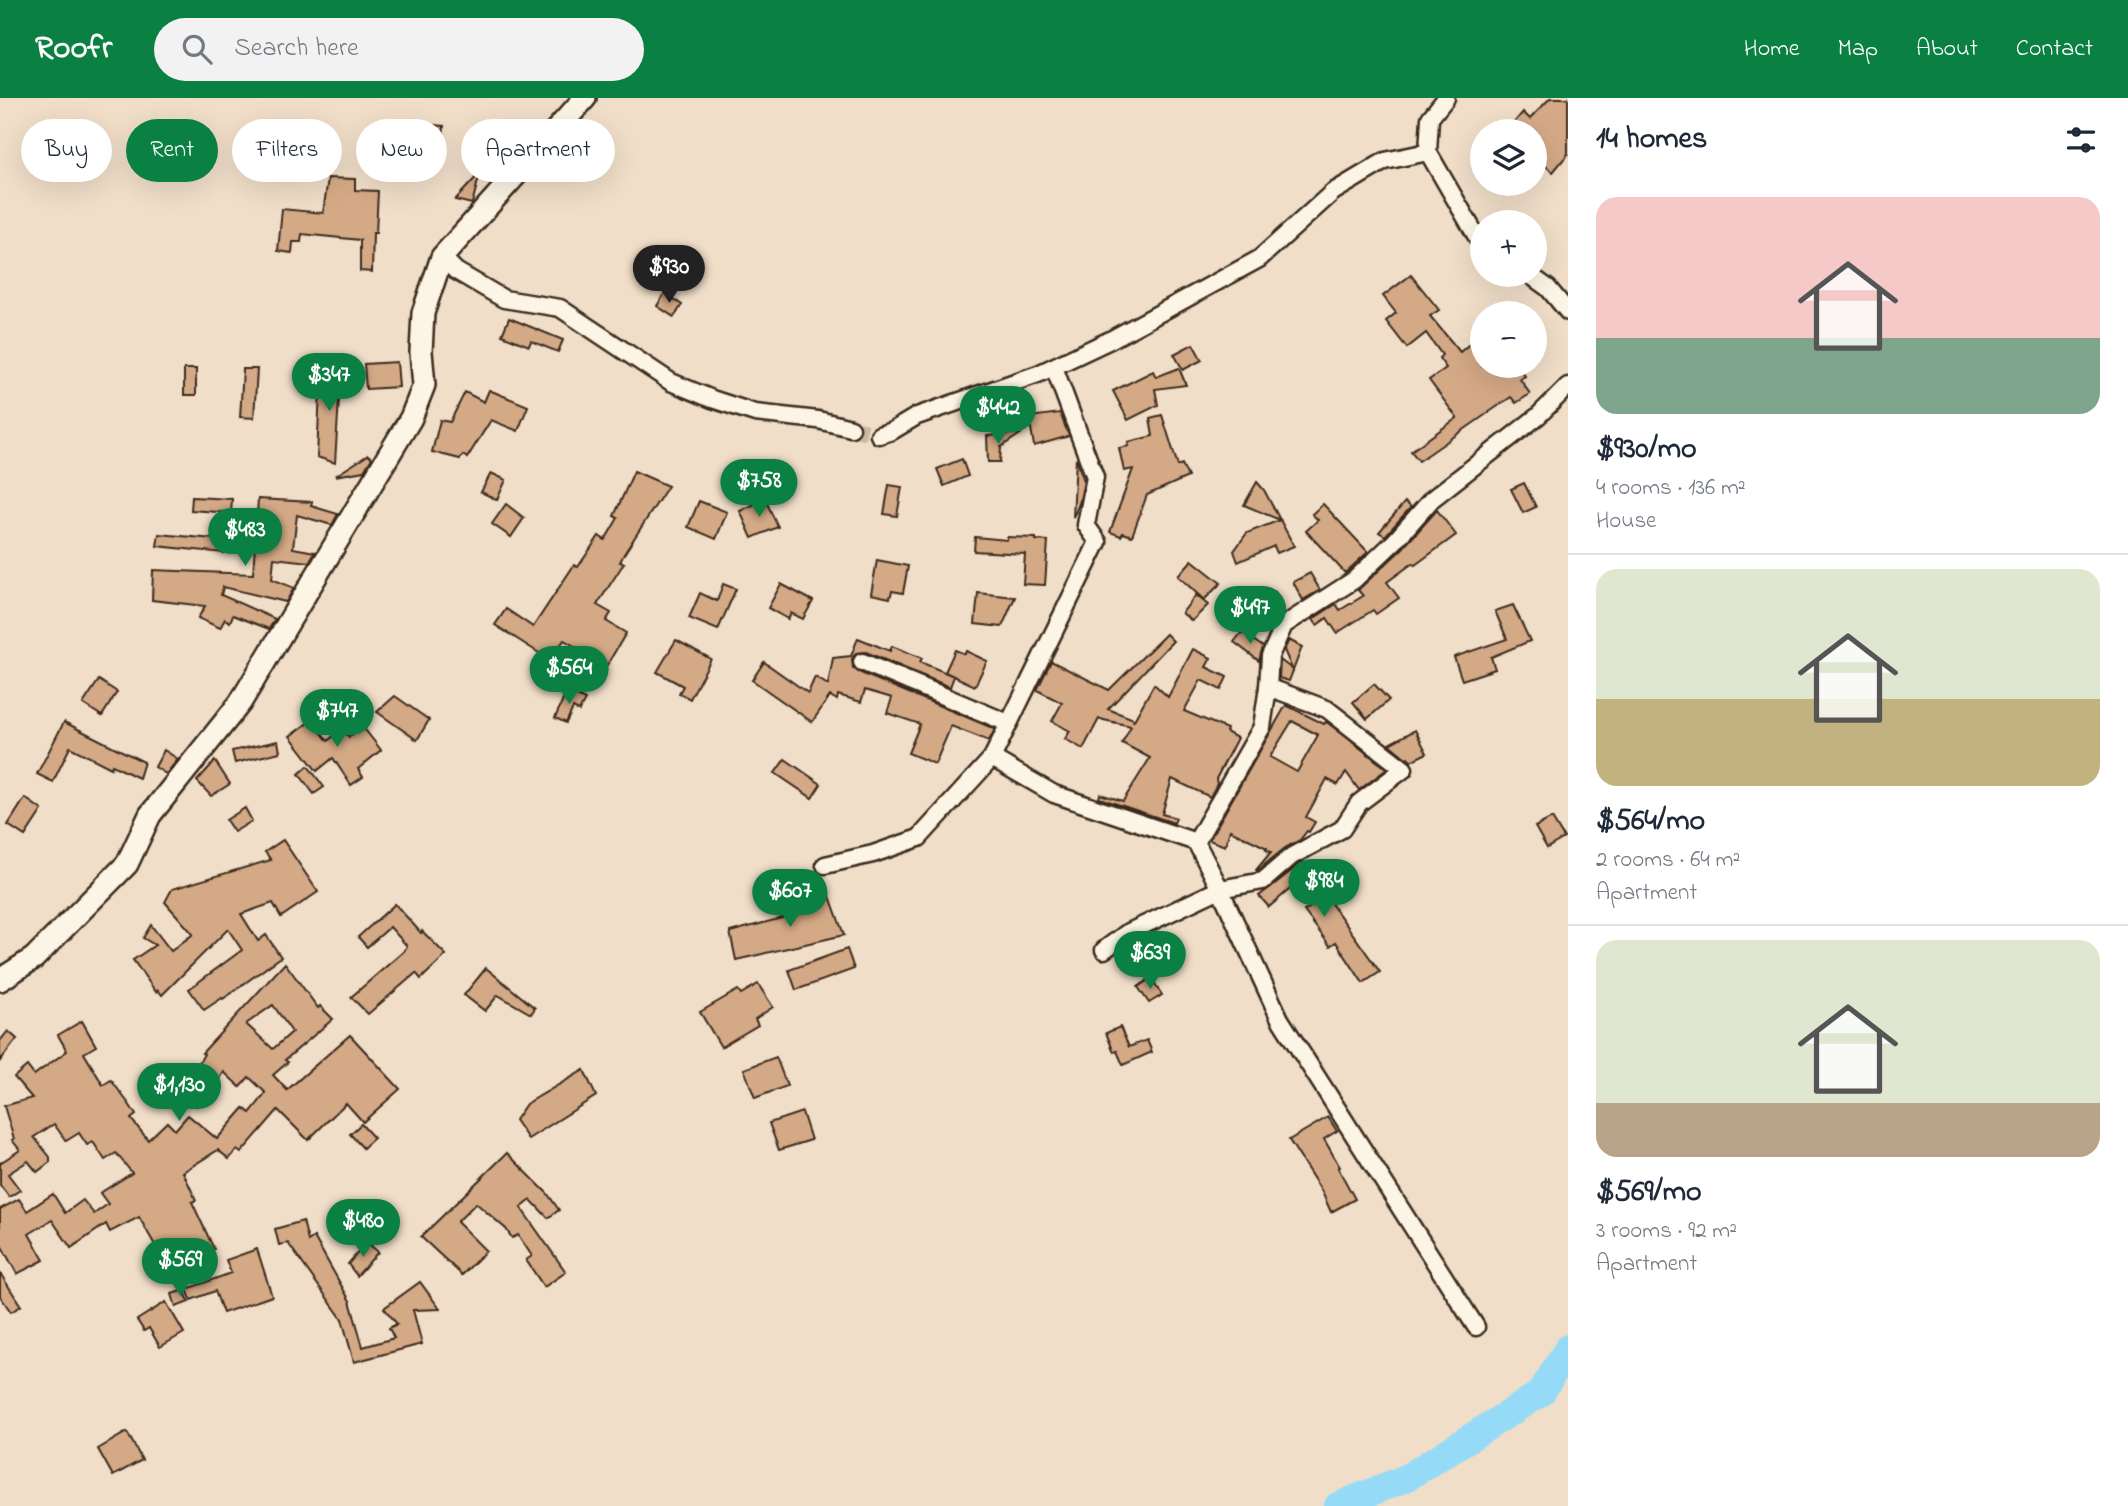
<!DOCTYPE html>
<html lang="en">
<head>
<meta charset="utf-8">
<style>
  :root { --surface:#fff; --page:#f2f2f3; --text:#1f2937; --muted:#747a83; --line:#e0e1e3; --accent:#0b8043 }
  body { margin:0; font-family:"Indie Flower",sans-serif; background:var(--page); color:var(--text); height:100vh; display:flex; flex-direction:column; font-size:26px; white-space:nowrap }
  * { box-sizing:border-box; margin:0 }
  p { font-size:23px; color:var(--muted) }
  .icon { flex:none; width:38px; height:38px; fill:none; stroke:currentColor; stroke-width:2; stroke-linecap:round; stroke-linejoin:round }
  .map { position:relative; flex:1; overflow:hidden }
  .side { display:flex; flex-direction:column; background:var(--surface); width:560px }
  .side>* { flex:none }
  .guide { position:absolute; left:21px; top:21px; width:665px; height:63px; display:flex; gap:14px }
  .controls { position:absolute; left:1470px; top:21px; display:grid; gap:14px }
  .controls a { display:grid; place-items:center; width:77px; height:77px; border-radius:50%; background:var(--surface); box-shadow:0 7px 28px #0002; font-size:35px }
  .price { position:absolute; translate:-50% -60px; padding:0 16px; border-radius:24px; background:var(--accent); color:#fff; font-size:23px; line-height:46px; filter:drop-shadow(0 2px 4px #0008) }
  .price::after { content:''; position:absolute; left:50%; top:42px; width:21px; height:16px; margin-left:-10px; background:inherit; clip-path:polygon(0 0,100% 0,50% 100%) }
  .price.current { background:#222; color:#fff }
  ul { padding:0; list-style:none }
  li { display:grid; align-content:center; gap:14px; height:371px; padding:0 28px }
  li+li { border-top:2px solid var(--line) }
  li span { display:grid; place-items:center; height:217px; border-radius:21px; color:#555 }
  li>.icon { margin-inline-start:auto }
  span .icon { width:126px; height:126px; fill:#fffc; stroke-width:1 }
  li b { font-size:30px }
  h2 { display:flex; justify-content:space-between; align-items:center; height:84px; padding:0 28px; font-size:30px }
  .chip { padding:0 24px; border-radius:32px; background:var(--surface); box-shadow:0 7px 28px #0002; font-size:24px; line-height:63px }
  .chip.current { background:var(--accent); color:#fff }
  header { display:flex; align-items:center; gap:42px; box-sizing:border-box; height:98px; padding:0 35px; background:var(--accent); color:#fff }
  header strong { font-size:33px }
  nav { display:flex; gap:38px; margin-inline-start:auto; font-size:24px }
  .search { width:490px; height:63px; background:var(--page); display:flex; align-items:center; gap:18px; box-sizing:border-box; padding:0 24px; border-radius:38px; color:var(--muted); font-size:26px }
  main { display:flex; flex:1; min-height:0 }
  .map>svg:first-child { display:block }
</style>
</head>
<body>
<header>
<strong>Roofr</strong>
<div class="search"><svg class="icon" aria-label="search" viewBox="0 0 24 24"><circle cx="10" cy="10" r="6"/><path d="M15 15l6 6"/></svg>Search here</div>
<nav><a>Home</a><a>Map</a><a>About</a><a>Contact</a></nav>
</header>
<main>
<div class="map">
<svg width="1568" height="1408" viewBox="0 0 1568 1408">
  <rect width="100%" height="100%" fill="#f0dec8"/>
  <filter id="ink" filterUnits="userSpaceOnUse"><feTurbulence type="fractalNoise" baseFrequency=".0143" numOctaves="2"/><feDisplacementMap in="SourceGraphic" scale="14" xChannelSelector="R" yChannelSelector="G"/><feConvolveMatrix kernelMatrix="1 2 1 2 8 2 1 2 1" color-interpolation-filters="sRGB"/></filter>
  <g filter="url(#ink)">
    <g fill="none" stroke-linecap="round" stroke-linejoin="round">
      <!-- river -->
      <path stroke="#95dbf7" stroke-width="28" d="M1338,1408L1406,1380L1541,1295L1568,1250"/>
    </g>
    <!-- building -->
    <g fill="#d4a986" stroke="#3b2a1e" stroke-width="2" fill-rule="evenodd">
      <path d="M1550,0H1568V56L1553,74L1535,59V33H1507L1523,14L1530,21Z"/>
      <path d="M433,27L444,28L442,56L430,55Z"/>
      <path d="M480,75L472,106L455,102Z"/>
      <path d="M328,80L355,81V92L378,93L376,135H373L372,174L360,173V142L302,136L301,144H293L292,155L278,153L282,111L323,115Z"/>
      <path d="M1411,177L1439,212L1430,218L1460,254L1482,235V268H1517L1525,278L1520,281L1530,296L1516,305L1511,299L1419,363L1411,353L1457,320L1429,282L1446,270L1439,260L1442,257L1426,235L1407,250L1386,223L1396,215L1383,198Z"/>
      <path d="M665,195L682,207L674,219L657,208Z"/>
      <path d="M509,220L563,242L558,254L531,243L529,248L502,237Z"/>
      <path d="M1193,246L1202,262L1183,272L1174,256Z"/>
      <path d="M397,264L399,289L366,291L364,266Z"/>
      <path d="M341,268L335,365L317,359L321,269Z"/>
      <path d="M1179,270L1186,287L1155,291L1158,307L1128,322L1113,293L1153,273L1156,279Z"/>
      <rect x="184" y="271" width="12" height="26"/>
      <path d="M243,271H257L254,320L240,319Z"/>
      <path d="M489,292L528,308L518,333L491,322L467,360L463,357L460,361L432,354L440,322L450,324L465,294L484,304Z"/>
      <path d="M1060,315L1069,338L1034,348L1029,319Z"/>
      <path d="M1162,317L1178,368L1182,366L1188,379L1147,397L1132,438L1123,435L1121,438L1110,434L1133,371L1124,373L1119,350L1129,348L1128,344L1153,338L1150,320Z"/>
      <path d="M1022,335L1001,349L1000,364H988L987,338Z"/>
      <path d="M368,357L372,360L364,373L335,378Z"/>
      <path d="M1076,360L1084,383L1079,406L1073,420Z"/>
      <path d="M962,361L968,378L944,388L937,371Z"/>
      <path d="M634,373L668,388L624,456L620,464L624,465L597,507L611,515L606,523L626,535L607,567L564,542L550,562L495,527L506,511L533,529L574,467L578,469L599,438L605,442L618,420L614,418Z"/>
      <path d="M491,375L506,382L497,402L481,394Z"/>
      <path d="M1257,384L1264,392L1294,448L1277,455L1274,448L1238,464L1234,453L1247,435L1280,422L1244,407Z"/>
      <path d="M1524,385L1536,409L1523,415L1511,391Z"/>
      <path d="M889,387L902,389L897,418L884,416Z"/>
      <path d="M192,399L232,401L231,415L191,412Z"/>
      <path d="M258,401L312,404L311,408L338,416L332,427L297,417L293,450L315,454L309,464L274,460L272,481L294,490L286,504L223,489L221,497L275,521L269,531L233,517L230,524L225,521L220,530L198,520L205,508L152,502L153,472L253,476Z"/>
      <path d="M765,401L778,429L752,440L740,413Z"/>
      <path d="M699,403L727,414L716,441L688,429Z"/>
      <path d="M1405,404L1411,409L1385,438L1379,434Z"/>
      <path d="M506,406L524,420L511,439L492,426Z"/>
      <path d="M1323,406L1368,454L1345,475L1306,433L1318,422L1312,416Z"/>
      <path d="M1437,412L1456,437L1415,467L1413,465L1387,484L1399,500L1376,516L1373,512L1337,535L1327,520L1317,527L1313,521L1336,506L1340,512L1363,498L1358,492L1402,451Z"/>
      <path d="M159,436L225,442L224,455L157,448Z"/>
      <path d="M975,439L1007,442V439L1036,440V442L1048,443L1045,487L1023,486L1025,456L974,453Z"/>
      <path d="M877,462L908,468L903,495L892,493L890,500L871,496Z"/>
      <path d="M1192,462L1221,485L1204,502L1178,478Z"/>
      <path d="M1310,475L1320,492L1303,502L1293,484Z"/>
      <path d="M723,486L736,491L718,532L689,520L700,495L717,503Z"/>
      <path d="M781,486L813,503L803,521L791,515L788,521L768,510Z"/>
      <path d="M1275,494L1283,515L1274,525L1264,500Z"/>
      <path d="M978,495L1015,499L1002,529L975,526Z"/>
      <path d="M1196,497L1208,507L1192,523L1182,515Z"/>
      <path d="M1513,507L1530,543L1491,559L1495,571L1462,582L1454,559L1507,541L1495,513Z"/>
      <path d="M1242,534L1263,549L1259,563L1234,544Z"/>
      <path d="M1166,536L1173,543L1108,611L1134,621L1133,624L1154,586L1168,599L1193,551L1211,560L1206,569L1227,579L1221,592L1201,582L1184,613L1227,631L1226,634L1237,640L1216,681L1217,686L1210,699L1172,681L1162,716L1176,720L1174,725L1099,700L1100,696L1123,703L1150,660L1122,645L1131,628L1099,621L1083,651L1065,641L1070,633L1052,623L1062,605L1037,592L1051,563L1109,592Z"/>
      <path d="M858,540L890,553L892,548L922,560L920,564L954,578L950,589L866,554L856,555L852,561L853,570L858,574L995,631L989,643L951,628L935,666L908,655L920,626L887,615L892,600L865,592L861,604L838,597L837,602L830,598L812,624L752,582L764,564L808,595L815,579L828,587L833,560L851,558Z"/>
      <path d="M676,542L711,561L690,601L679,595L683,588L657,574Z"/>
      <path d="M1289,542L1302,549L1289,583L1279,580L1280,562L1292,571L1284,552Z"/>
      <path d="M955,552L965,556L966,553L987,563L975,588L945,574Z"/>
      <path d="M99,582L117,594L102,618L83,606Z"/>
      <path d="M1374,586L1389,602L1367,621L1353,604Z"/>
      <path d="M567,593L585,602L579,613L573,610L566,625L555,620Z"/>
      <path d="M395,598L429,622L417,642L377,614Z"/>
      <path d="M1286,607L1324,626L1326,624L1328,625L1387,671L1359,692L1346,674L1338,687L1327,681L1306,719L1315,724L1309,734L1307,733L1300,742L1285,750L1257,773L1256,772L1271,754L1266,752L1267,750L1230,732L1225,748L1209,742ZM1292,623L1318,637L1297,674L1270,659Z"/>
      <path d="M312,622L328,643L341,631L349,639L362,628L381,652L358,671L363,679L351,687L333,660L317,673L290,638Z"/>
      <path d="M64,624L144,664L139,680L112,667L111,670L70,649L53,684L37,676Z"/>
      <path d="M1415,632L1427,655L1411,663L1408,659L1406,660L1389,646Z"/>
      <path d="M278,643L280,654L235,665L232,653Z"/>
      <path d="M164,652L178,661L166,676L155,669Z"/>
      <path d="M785,661L821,686L812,700L775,675Z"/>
      <path d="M215,663L230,686L211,698L197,683Z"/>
      <path d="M308,668L324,689L314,696L299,676Z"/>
      <path d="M25,700L42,712L25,738L8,727Z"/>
      <path d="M245,710L252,723L234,734L226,722Z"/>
      <path d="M1552,720L1564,740L1547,750L1535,729Z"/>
      <path d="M283,742L318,794L281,819L273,805L241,816L258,843L266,837L281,859L223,901L222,900L204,912L189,891L242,852L228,831L162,897L158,892L156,894L133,862L155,847L143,840L151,827L171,853L193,836L165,804L172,791L271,762L265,754Z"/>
      <path d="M1303,764L1315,778L1313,780L1380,874L1363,885L1336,844L1330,848L1304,813L1312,808L1296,786L1269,809L1259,798Z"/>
      <path d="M827,790L844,837L736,862L730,834L804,814L802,808L810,806L807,798Z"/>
      <path d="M395,806L421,835L422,833L446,857L421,881L416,875L368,916L351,899L404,853L407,848L390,829L367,849L358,839Z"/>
      <path d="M847,851L854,871L796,892L789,872Z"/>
      <path d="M285,865L318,910L320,908L333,921L285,962L288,964L273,977L287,992L350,937L400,991L363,1024L346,1005L308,1042L278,1012L241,1055L237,1052L229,1061L218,1052L183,1074L196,1102L192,1104L214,1151L182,1168L164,1176L159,1165L164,1163L139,1119L110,1134L106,1126L71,1150L52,1122L29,1136L44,1162L17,1176L0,1145V1111L19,1101L27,1113L53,1096L65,1115L83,1102L94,1116L108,1106L100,1095L132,1075L116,1055L105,1062L93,1044L87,1047L79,1035L66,1043L54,1026L34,1039L50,1059V1064L37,1074L28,1063L8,1076L20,1092L9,1099L0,1087V1065L20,1052L12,1042L14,1041L4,1008L32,1000L14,979L27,968L34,977L67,953L58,937L82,923L96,948L84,955L103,987L111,982L129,1006L136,1017L131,1021L148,1042L167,1024L175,1032L188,1017L217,1041L244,1010L250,1015L266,995L249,979L240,989L224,974L209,1000L203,997L196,1008L180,999L204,956L202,955ZM273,907L292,934L273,951L246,926Z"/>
      <path d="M486,870L535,910L531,916L498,897L485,913L464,897Z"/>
      <path d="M1151,880L1162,897L1149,905L1138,889Z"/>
      <path d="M758,886L773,909L755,921L758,927L721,949L700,914L738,892L741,896Z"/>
      <path d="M1120,929L1129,949L1147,942L1152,954L1123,967L1117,953L1114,954L1106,935Z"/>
      <path d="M8,933L17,941L0,963V943Z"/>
      <path d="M776,959L787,988L755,1000L744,971Z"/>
      <path d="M584,972L596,998L528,1041L515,1022L526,1006Z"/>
      <path d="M802,1014L811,1042L779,1052L769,1025Z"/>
      <path d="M1328,1019L1337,1033L1324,1041L1340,1069L1338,1070L1355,1101L1331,1114L1322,1094L1289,1042Z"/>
      <path d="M361,1026L374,1040L363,1050L350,1036Z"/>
      <path d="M507,1055L547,1095L559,1112L548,1120L531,1102L521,1110L566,1174L544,1189L526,1162L532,1158L518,1137L512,1140L506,1131L476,1105L457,1124L486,1153L462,1177L421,1139Z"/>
      <path d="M303,1123L308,1143L314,1139L350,1203L363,1249L394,1240L389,1230L397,1226L384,1210L420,1184L440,1211L413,1212L422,1246L354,1264L342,1221L288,1145L279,1147L275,1131Z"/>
      <path d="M367,1144L378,1154L357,1178L348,1166Z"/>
      <path d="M257,1151L272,1198L223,1215L215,1193L191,1202L187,1191L231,1175L226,1162Z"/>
      <path d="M0,1175L21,1208L11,1214L0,1198Z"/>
      <path d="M184,1192L189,1204L176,1209L172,1196Z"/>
      <path d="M166,1204L184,1235L160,1249L149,1230L144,1233L137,1222Z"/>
      <path d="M127,1334L142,1362L113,1378L98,1351Z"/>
    </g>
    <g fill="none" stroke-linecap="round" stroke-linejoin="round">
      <!-- street-tunnel -->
      <path stroke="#ccbaa6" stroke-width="16" stroke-dasharray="16 8" stroke-linecap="butt" d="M851,330L879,337"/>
      <!-- street casing -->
      <g stroke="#3b2a1e" stroke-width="21">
        <g id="street">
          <path d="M1428,54L1477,139L1482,143"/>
          <path d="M442,159L456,173L504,201L560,210L671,284L712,301L755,315L818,322L851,330"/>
          <path d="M1530,177L1548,190L1568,214"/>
          <path d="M879,337L892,333L917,318L1038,276L1110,242L1259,161L1333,94L1385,63L1428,54L1430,20L1446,0"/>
          <path d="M862,564L1008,625"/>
          <path d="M992,660L1054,696L1196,744"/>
          <path d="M825,767L873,756L919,740L992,660L1098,444L1086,427L1095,379L1054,269"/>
          <path d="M1104,852L1127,835L1220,791L1263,783L1292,758L1342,731L1359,705L1404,671L1327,611L1268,589"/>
          <path d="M1476,1229L1280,921L1220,791L1196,744L1262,629L1268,589L1270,558L1284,527L1354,482L1395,443L1432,401L1538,318L1568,288"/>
        </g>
      </g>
      <!-- secondary casing -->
      <g stroke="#3b2a1e" stroke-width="26">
        <path id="secondary" d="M0,882L34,860L127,766L150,717L240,605L411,320L424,287L421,254L423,215L442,159L585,0"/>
      </g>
      <!-- street -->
      <use href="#street" stroke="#fcf5e5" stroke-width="16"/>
      <!-- secondary -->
      <use href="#secondary" stroke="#fcf5e5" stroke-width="21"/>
    </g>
  </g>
</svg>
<div class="controls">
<a><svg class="icon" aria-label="layers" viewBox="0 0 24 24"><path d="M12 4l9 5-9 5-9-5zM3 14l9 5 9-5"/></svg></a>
<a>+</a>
<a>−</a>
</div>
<b class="price current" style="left:669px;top:207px">$930</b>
<b class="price" style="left:329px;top:315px">$347</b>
<b class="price" style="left:998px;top:348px">$442</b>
<b class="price" style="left:759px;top:421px">$758</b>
<b class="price" style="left:245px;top:470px">$483</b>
<b class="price" style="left:1250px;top:548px">$497</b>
<b class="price" style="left:569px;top:608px">$564</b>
<b class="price" style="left:337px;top:651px">$747</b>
<b class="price" style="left:1324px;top:821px">$984</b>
<b class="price" style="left:790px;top:831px">$607</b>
<b class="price" style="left:1150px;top:893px">$639</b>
<b class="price" style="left:179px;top:1025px">$1,130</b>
<b class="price" style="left:363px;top:1161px">$480</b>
<b class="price" style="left:180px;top:1200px">$569</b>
<div class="guide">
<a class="chip">Buy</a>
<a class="chip current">Rent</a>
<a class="chip">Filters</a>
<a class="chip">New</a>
<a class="chip">Apartment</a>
</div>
</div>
<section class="side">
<h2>14 homes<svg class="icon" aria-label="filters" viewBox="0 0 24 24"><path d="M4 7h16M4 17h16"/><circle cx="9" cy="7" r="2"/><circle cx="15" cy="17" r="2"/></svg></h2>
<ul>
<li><span style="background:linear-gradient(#f6c9c9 65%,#7fa58c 0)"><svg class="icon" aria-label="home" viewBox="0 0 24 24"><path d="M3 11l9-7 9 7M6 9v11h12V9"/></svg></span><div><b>$930/mo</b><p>4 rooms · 136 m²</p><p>House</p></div></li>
<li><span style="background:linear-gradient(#dfe7d0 60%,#c2b280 0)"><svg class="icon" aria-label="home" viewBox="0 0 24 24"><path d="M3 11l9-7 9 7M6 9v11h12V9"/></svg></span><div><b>$564/mo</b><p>2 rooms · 64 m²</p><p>Apartment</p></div></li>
<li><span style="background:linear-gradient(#dfe7d0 75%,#b9a48a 0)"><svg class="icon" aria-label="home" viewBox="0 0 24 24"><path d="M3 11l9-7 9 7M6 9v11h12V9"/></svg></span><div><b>$569/mo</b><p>3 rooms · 92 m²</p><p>Apartment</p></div></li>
</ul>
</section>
</main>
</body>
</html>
